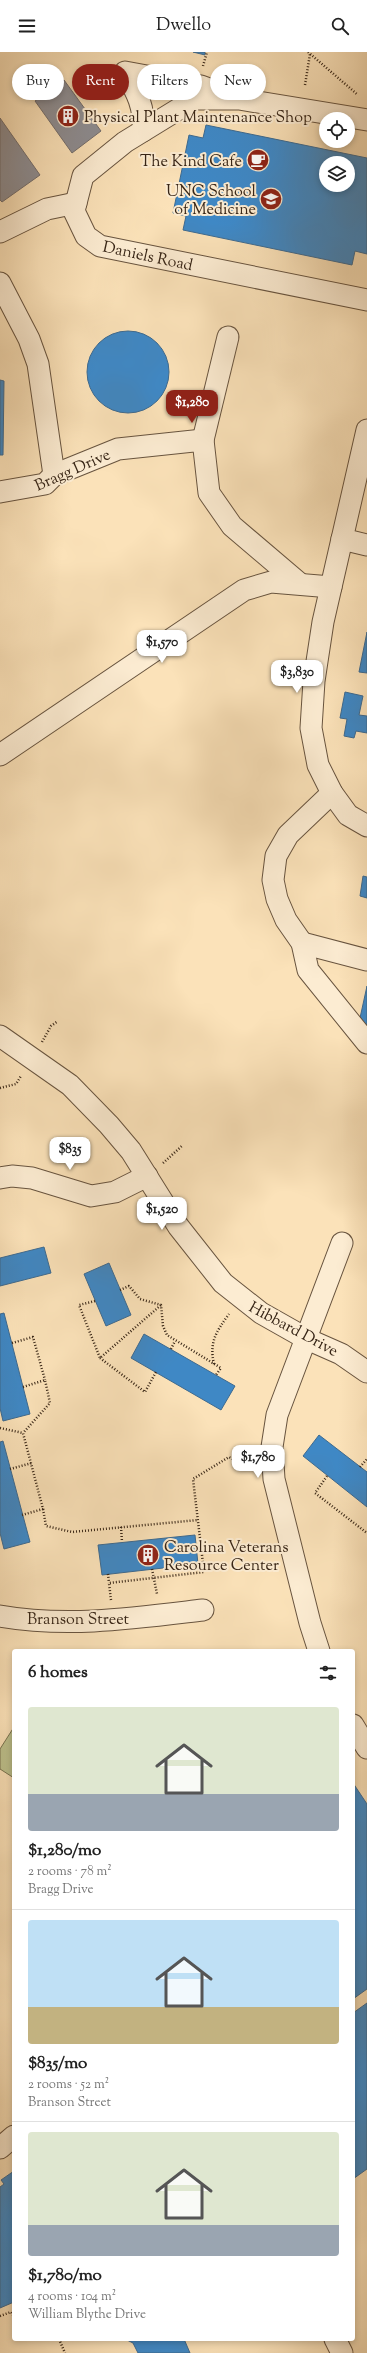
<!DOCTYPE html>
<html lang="en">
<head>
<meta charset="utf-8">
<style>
  :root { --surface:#fff; --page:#f2f2f2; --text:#222; --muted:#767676; --line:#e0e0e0; --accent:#8f2418 }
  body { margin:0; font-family:"Sorts Mill Goudy",serif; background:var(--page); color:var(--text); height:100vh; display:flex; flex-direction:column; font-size:15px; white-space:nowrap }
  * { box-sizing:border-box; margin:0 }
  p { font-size:13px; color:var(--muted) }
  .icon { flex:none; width:22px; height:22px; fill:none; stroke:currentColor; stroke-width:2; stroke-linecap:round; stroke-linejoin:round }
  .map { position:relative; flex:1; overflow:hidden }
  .details { position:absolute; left:12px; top:1597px; width:343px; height:692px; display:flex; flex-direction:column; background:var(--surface); border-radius:4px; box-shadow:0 2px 6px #0003 }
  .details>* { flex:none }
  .guide { position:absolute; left:12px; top:12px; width:343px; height:36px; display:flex; gap:8px }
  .fabs { position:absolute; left:319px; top:60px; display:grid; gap:8px }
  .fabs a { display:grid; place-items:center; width:36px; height:36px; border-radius:50%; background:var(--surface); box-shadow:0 2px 6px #0003; font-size:20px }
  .price { position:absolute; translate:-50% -34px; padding:0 9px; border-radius:8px; background:#fff; color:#222; font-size:13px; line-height:26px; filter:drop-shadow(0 1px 2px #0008) }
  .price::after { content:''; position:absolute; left:50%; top:24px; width:12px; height:9px; margin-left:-6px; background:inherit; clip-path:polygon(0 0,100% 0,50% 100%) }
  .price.active { background:var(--accent); color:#fff }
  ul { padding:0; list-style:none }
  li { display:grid; align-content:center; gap:8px; height:212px; padding:0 16px }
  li+li { border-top:1px solid var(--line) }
  li span { display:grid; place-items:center; height:124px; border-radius:4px; color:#555 }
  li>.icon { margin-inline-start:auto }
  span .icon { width:72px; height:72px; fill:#fffc; stroke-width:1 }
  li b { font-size:17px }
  h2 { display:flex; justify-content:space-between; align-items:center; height:48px; padding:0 16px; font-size:17px }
  .tag { padding:0 14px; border-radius:18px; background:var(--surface); box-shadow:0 2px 6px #0003; font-size:14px; line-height:36px }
  .tag.active { background:var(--accent); color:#fff }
  header { display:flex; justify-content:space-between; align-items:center; height:52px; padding:0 16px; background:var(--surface); font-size:18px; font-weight:600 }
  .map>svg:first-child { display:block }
</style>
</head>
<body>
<header><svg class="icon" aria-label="menu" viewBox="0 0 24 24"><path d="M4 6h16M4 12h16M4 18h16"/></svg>Dwello<svg class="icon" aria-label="search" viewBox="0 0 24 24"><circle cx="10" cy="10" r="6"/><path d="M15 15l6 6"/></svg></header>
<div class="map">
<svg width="367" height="2301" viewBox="0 0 367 2301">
  <rect width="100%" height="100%" fill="#fbe2b9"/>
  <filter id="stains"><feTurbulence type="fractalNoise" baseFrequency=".005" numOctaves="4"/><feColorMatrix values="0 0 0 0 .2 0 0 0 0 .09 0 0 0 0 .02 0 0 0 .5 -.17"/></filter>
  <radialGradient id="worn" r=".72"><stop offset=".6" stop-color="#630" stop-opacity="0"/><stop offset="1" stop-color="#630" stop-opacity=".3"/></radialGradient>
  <!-- pitch -->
  <path fill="#bec38f" stroke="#7a7452" d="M14,1675V1726L0,1717V1697Z"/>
  <!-- schools -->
  <g fill="#3f88c5" stroke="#3d6a90" fill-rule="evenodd">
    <path d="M193,0H205V3Z"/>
    <path d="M206,73L367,106V202L355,199L352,213L183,178L186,164L173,161L189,83L203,86ZM326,111H348V133H326Z"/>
    <circle cx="128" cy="320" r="41"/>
    <path d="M0,328L4,329L3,403H0Z"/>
    <path d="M367,580V621L359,620Z"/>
    <path d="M345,640L363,644L359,663L367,664V681L356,679L354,686L344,684L347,667L340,666Z"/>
    <path d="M363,824L367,825V846L360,844Z"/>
    <path d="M367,934V974L360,966Z"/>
    <path d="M44,1195L51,1221L0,1234V1206Z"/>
    <path d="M109,1211L131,1263L106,1274L84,1222Z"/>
    <path d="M4,1261L30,1362L3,1369L0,1356V1262Z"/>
    <path d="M144,1282L235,1334L221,1358L131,1306Z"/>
    <path d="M319,1383L367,1420V1455L303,1404Z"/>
    <path d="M3,1389L30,1490L4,1497L0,1481V1390Z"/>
    <path d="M195,1483L198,1512L102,1523L98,1493Z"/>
    <path d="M353,1731L367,1752V1937L353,1947Z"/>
    <path d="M367,1951V2117L353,2127V1961Z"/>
    <path d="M14,2119V2250L0,2256V2135L4,2132L1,2128Z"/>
    <path d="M125,2287H184L190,2301H138L133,2291Z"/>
  </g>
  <!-- industry -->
  <g fill="#8d8d92" stroke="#736e6d">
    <path d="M64,28L101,79L72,101L35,49Z"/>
    <path d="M0,66L40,123L2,150L0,148Z"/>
  </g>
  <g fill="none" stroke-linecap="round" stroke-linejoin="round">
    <!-- minor casing -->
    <g stroke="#68543f" stroke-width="23">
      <g id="minor">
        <path d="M367,68L239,47H195L125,90L83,124L74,159L86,184L100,194L367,248"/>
        <path d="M143,79C145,56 137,40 125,20L201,34L220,41"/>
        <path d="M0,180L47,157L76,151"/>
        <path d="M0,231L29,287L38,312L54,423"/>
        <path d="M367,378L323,570L314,629L311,676L318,713L332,741L348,763L367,774"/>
        <path d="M203,388L228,285"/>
        <path d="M0,440L45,432L54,423L118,397L203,388L209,441L232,474L299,531"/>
        <path d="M342,487L367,493"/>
        <path d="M0,703L244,538L271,530L331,535"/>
        <path d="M332,741L288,783L276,804L273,828L277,847L286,868L302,891L308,918L367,991"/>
        <path d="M302,891L367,908"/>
        <path d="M0,984L70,1033L109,1073L131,1099L178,1174L223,1231L261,1261L307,1287L341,1302L367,1320"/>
        <path d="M0,1126L12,1124L32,1126L91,1144L115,1140L147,1124"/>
        <path d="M0,1564C68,1576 136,1566 203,1558"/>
        <path d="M319,1599L310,1571L274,1427L272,1395L277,1363L342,1191"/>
        <path d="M353,1673L367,1696"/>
        <path d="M0,2096L14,2084"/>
        <path d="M335,2287L342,2301"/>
      </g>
    </g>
    <!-- path -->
    <g stroke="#372516" stroke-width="2.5" stroke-dasharray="1 2" stroke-linecap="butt">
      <path d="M308,0L358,43"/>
      <path d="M203,14L207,0"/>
      <path d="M305,33L310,2"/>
      <path d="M42,990L51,974L58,969"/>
      <path d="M0,1036L16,1032L21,1024"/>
      <path d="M163,1111L183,1093"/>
      <path d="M120,1238L129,1234L140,1247L161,1253L163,1274L167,1283L221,1316L216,1323"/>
      <path d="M95,1249L79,1253L100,1306L161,1253"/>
      <path d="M12,1291L33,1285L45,1328"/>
      <path d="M171,1297L175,1289"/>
      <path d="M100,1306L145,1340L156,1320"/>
      <path d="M214,1312C209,1290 216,1280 229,1262"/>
      <path d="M23,1335L45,1328L50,1351L23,1381"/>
      <path d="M0,1376L23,1381L43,1457L22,1463"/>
      <path d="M360,1415L367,1407"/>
      <path d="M10,1417L32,1411"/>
      <path d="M327,1424L315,1441L367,1481"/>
      <path d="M43,1457L46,1474L72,1480L198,1468"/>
      <path d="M121,1475L122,1490"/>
      <path d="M152,1517L157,1542"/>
      <path d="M108,1522L109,1531"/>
      <path d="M111,1548L109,1531L204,1520L193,1427L229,1405L244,1414"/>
      <path d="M0,2264L11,2260L14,2265"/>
      <path d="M59,2287L65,2301"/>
    </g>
    <!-- minor -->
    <use href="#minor" stroke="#fcecd2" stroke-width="21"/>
  </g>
  <!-- icons -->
  <defs>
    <g id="building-disc" transform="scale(1.15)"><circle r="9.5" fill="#8f2418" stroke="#fcecd2"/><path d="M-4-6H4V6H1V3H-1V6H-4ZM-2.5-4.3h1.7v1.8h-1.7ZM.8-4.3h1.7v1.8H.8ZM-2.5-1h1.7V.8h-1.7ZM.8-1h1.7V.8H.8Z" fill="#fff"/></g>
    <g id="cafe-disc" transform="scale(1.15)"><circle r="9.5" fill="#8f2418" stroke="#fcecd2"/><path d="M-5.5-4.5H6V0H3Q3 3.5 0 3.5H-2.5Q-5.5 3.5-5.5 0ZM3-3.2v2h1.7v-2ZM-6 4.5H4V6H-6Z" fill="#fff"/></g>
    <g id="university-disc" transform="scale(1.15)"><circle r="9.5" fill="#8f2418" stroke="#fcecd2"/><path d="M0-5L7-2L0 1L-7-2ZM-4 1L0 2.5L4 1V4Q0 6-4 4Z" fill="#fff"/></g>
  </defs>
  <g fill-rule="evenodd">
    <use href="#building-disc" x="68" y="64"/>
    <use href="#cafe-disc" x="258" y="108"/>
    <use href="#university-disc" x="271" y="147"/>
    <use href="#building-disc" x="148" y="1503"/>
  </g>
  <g text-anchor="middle" stroke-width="4" stroke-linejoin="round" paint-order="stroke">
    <!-- poi labels -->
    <g font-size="16" fill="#372516" stroke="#fcecd2" text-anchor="start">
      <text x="84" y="70">Physical Plant Maintenance Shop</text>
      <text x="242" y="114" text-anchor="end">The Kind Cafe</text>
      <text x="256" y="144" text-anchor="end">UNC School<tspan x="256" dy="18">of Medicine</tspan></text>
      <text x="164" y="1500">Carolina Veterans<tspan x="164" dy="18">Resource Center</tspan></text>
    </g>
    <!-- street labels -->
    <g font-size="16" fill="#372516" stroke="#fcecd2">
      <text transform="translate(148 203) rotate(12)" y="6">Daniels Road</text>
      <text transform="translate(72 417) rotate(-24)" y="6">Bragg Drive</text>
      <text transform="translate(294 1276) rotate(28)" y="6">Hibbard Drive</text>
      <text x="78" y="1572">Branson Street</text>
    </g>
  </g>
  <rect width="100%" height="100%" filter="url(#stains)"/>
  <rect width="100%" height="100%" fill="url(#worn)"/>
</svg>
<div class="fabs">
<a><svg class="icon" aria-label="locate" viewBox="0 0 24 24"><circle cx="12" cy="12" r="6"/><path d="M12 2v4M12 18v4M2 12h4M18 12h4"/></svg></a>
<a><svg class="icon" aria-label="layers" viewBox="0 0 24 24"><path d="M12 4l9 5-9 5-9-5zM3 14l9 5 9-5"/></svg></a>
</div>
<b class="price active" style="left:192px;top:372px">$1,280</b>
<b class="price" style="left:162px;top:612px">$1,570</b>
<b class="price" style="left:297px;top:642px">$3,830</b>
<b class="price" style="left:70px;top:1119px">$835</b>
<b class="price" style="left:162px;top:1179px">$1,520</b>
<b class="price" style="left:258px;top:1427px">$1,780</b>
<div class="guide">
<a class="tag">Buy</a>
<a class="tag active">Rent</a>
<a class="tag">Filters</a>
<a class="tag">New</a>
</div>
<section class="details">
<h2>6 homes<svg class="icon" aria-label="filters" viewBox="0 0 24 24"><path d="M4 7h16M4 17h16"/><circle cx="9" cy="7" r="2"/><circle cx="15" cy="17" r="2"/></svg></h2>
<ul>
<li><span style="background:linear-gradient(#dfe7d0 70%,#9aa5b1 0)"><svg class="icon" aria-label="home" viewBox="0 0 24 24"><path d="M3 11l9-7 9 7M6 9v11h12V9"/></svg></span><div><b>$1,280/mo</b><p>2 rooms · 78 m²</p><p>Bragg Drive</p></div></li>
<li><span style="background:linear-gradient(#bfe0f5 70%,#c2b280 0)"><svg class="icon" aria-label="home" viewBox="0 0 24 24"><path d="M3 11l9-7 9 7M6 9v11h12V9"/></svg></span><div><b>$835/mo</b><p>2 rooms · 52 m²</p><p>Branson Street</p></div></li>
<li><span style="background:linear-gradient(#dfe7d0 75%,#9aa5b1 0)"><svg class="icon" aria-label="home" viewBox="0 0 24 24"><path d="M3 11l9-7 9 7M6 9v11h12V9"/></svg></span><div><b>$1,780/mo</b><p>4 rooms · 104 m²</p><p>William Blythe Drive</p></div></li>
</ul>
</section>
</div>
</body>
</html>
